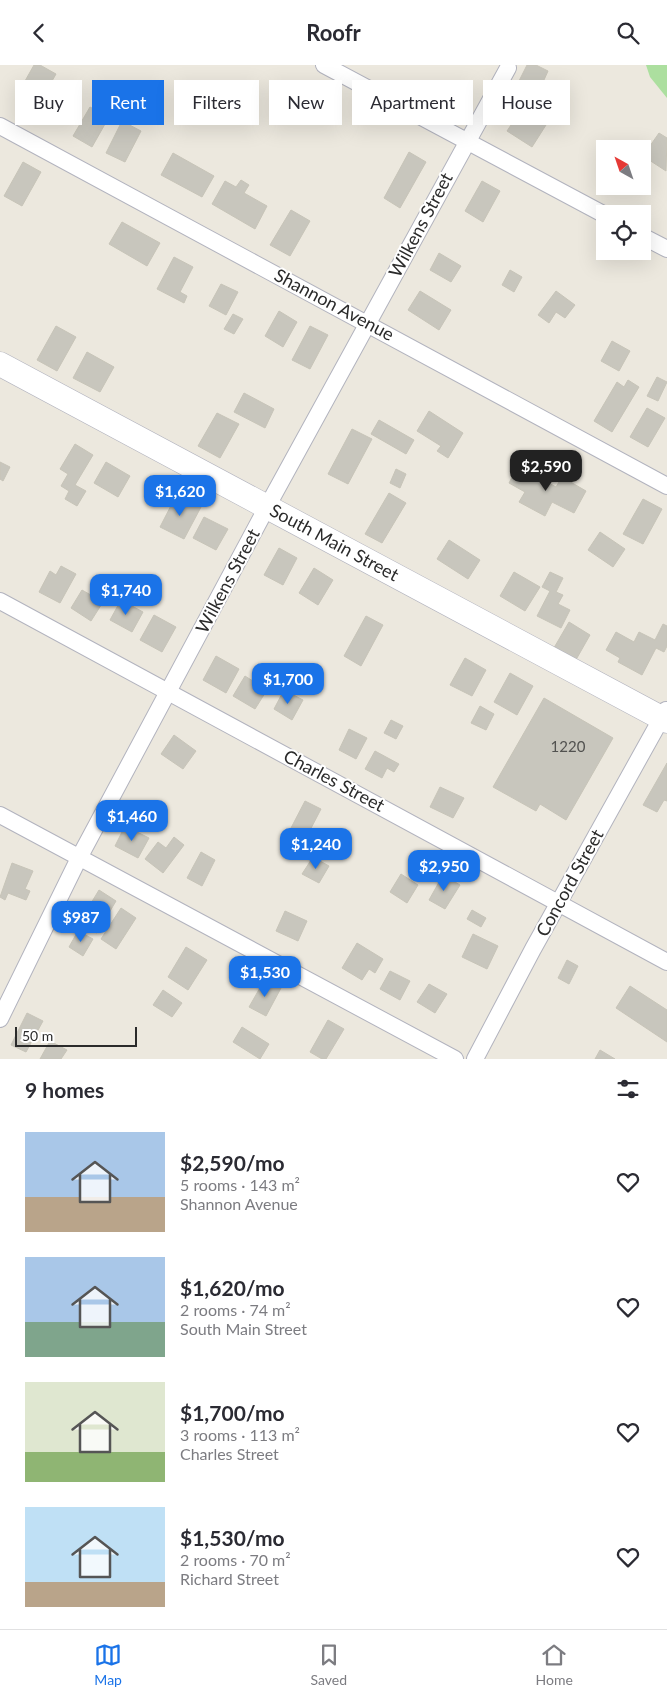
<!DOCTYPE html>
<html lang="en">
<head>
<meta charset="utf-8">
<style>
  :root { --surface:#fff; --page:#f2f2f3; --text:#2b2b33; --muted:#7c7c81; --line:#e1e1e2; --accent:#1a73e8 }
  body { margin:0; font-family:Lato,sans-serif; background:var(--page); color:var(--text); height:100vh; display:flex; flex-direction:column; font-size:19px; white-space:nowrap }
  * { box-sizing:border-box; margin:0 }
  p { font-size:16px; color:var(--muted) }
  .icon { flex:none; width:28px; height:28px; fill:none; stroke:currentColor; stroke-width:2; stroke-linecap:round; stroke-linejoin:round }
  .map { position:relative; height:994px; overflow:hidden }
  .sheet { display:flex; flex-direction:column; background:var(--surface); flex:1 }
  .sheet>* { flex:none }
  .banner { position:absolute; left:15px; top:15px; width:638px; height:45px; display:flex; gap:10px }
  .needle { width:32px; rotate:320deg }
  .controls { position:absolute; left:596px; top:75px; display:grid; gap:10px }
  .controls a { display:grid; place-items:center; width:55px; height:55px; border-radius:0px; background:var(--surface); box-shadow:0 5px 20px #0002; font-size:25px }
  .scale { position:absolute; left:15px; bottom:12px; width:122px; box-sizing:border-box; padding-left:5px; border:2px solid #2b2b2b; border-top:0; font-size:14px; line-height:18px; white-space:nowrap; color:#2b2b2b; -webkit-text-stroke:4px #fff; paint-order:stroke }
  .price { position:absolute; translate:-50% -42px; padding:0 11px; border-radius:10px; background:var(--accent); color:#fff; font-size:16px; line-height:32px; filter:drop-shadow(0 1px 2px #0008) }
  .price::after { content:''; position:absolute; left:50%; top:30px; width:15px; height:11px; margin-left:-8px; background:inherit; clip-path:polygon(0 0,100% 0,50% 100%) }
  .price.current { background:#222; color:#fff }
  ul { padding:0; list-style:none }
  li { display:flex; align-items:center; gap:15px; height:125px; padding:0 25px }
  li span { display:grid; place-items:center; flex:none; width:140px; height:100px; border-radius:0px; color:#555 }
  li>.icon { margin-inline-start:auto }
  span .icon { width:60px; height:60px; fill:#fffc; stroke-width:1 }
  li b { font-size:21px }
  h2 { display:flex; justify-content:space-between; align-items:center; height:60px; padding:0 25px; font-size:21px }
  .chip { padding:0 18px; border-radius:0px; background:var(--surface); box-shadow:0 5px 20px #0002; font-size:18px; line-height:45px }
  .chip.current { background:var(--accent); color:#fff }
  header { display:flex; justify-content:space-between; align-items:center; height:65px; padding:0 25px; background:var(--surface); font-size:22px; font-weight:700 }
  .dock { display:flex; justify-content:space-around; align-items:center; height:70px; border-top:1px solid var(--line); background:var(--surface); font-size:14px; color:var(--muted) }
  .dock a { display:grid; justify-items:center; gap:2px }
  .dock .current { color:var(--accent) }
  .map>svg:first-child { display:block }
</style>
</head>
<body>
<header><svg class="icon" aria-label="back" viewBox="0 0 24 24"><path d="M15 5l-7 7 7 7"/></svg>Roofr<svg class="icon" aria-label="search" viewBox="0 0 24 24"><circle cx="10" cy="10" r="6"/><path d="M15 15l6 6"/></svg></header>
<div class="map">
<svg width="667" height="994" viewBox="0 0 667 994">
  <rect width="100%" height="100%" fill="#ece8de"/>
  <!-- green -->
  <path fill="#acdf9f" d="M646,0H667V33L650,12Z"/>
  <!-- building -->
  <g fill="#c8c6bd" stroke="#c7c4b8">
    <path d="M34,0H40L56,9L36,44L16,32Z"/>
    <path d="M527,0H536L548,6L539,26L519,16Z"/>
    <path d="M527,36L545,48L539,56L546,60L532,82L507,66Z"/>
    <path d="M90,42L109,52L92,82L73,71Z"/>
    <path d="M122,56L141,66L125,97L106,88Z"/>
    <path d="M659,68L667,73L666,106L643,91Z"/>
    <path d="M409,87L426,97L400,143L384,133Z"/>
    <path d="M173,88L214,111L202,132L161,110Z"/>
    <path d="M23,97L41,107L22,141L4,131Z"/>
    <path d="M241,115L249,120L244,128L267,141L255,164L212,139L225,116L236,122Z"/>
    <path d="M482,116L500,126L483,157L465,146Z"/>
    <path d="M291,145L310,156L290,191L270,180Z"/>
    <path d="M122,157L160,178L147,201L109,179Z"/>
    <path d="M439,188L461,201L451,217L430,205Z"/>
    <path d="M174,192L193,202L180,227L187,231L184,238L157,224Z"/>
    <path d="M510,205L522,212L514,227L502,220Z"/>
    <path d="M221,219L238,227L226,250L209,241Z"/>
    <path d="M420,226L451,245L439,265L408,245Z"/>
    <path d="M556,226L575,240L565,253L556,247L549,258L538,250Z"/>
    <path d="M279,246L297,257L283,282L265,271Z"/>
    <path d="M233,249L243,254L234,269L224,264Z"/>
    <path d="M56,261L76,272L57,306L37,295Z"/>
    <path d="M310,261L328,270L310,304L292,295Z"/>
    <path d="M612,276L630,286L619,306L601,296Z"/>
    <path d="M87,287L114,302L100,327L73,313Z"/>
    <path d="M657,312L667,317L658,336L647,331Z"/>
    <path d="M628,315L639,322L612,367L594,356L617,317L624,322Z"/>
    <path d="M244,328L274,344L265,363L234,347Z"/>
    <path d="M647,343L665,353L648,382L630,372Z"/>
    <path d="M429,346L463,368L448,393L437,386L441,381L417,366Z"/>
    <path d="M217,348L239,359L220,393L198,381Z"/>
    <path d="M379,355L414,375L406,389L371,369Z"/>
    <path d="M352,364L372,374L348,419L328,409Z"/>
    <path d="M75,379L93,390L75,420L86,426L77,441L65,434L69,426L61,421L68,409L60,404Z"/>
    <path d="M0,397L10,402L3,416L0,414Z"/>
    <path d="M106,397L130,411L118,432L94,418Z"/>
    <path d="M518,401L556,422L562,412L586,426L574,448L552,437L545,451L519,437L525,427L509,418Z"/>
    <path d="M396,404L406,409L400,423L390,418Z"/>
    <path d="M389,428L406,438L382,478L365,469Z"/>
    <path d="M177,429L201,442L184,474L160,462Z"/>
    <path d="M643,434L662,444L643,479L623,469Z"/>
    <path d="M204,452L228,464L216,485L193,473Z"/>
    <path d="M600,467L625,484L613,502L588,485Z"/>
    <path d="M449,475L480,495L468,514L437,494Z"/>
    <path d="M279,483L297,493L283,520L264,510Z"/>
    <path d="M61,501L76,509L60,538L39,527L50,506L56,510Z"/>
    <path d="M314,503L333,515L318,540L299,528Z"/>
    <path d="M514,507L540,522L525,546L500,531Z"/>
    <path d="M550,507L563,513L556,527L563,530L558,539L570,545L561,563L537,551L550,526L542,522Z"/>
    <path d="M82,525L103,537L91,556L71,543Z"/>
    <path d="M121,535L143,547L132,567L110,555Z"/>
    <path d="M154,550L176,562L162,587L140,575Z"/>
    <path d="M366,551L383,560L361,601L344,591Z"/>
    <path d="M569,557L590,570L573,600L551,588Z"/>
    <path d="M663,559L667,561V581L664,587L656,583L642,610L618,597L620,593L606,585L616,567L634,577L639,567L655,575Z"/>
    <path d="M216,591L239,604L226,628L203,615Z"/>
    <path d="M465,593L486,605L472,631L450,620Z"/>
    <path d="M510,608L533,621L517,650L494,637Z"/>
    <path d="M245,611L267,625L255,644L233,631Z"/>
    <path d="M284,625L303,635L292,655L274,644Z"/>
    <path d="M544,633L613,673L566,755L540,739L536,746L493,722Z"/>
    <path d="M480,641L494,649L486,665L471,658Z"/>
    <path d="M391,655L403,661L396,674L384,668Z"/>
    <path d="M349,664L367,673L356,694L339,685Z"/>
    <path d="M174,670L196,686L183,704L161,689Z"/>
    <path d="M375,686L399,699L394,707L387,703L382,713L365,704Z"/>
    <path d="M667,698V736L664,735L657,747L643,740Z"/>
    <path d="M440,722L464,733L453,753L430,742Z"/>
    <path d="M305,736L321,744L307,771L291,763Z"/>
    <path d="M125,761L149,773L138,793L115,781Z"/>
    <path d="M174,772L184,780L163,808L145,794L158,777L166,783Z"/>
    <path d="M201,787L215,795L202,821L187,813Z"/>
    <path d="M313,792L329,801L319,818L302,809Z"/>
    <path d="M12,798L33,806L25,824L30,826L26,835L8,828L5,835L0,832Z"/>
    <path d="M401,809L418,820L407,838L390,827Z"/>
    <path d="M443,810L460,820L445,844L429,835Z"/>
    <path d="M99,825L116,836L97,868L79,858Z"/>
    <path d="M121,843L136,853L116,884L101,874Z"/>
    <path d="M472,845L486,853L481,862L467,854Z"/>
    <path d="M285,846L307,856L298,876L276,866Z"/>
    <path d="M78,866L93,874L83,891L69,882Z"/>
    <path d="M473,869L498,881L487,904L462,892Z"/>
    <path d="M357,878L383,894L375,908L369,904L362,915L342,903Z"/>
    <path d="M186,882L207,895L188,925L168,912Z"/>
    <path d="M567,895L578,901L569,919L558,913Z"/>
    <path d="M390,906L410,916L400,935L380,924Z"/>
    <path d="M265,914L281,923L266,951L249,942Z"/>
    <path d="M429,919L447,929L435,948L417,937Z"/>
    <path d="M630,921L667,945V977L616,943Z"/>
    <path d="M163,925L182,938L172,952L153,940Z"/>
    <path d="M27,948L43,956L26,987L11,980Z"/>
    <path d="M328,955L344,964L326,994H322L310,987Z"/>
    <path d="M242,962L269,979L260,994L233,977Z"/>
    <path d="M50,976L67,985L61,994H40Z"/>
    <path d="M600,985L615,994H595Z"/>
  </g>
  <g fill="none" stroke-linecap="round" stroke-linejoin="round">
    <!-- street casing -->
    <g stroke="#b2b3be" stroke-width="18">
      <g id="street">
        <path d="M324,0L605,150"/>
        <path d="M0,61L667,421"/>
        <path d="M642,171L667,184"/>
        <path d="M0,536L667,897"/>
        <path d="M0,750L455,994"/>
        <path d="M0,954L79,793L267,442L508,3"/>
        <path d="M475,994L533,884L666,645"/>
      </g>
    </g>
    <!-- secondary casing -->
    <g stroke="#b2b3be" stroke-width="25">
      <g id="secondary">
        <path id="s1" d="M0,299L667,656"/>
      </g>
    </g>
    <!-- street -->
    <use href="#street" stroke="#fff" stroke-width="16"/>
    <!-- secondary -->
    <use href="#secondary" stroke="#fff" stroke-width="24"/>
  </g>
  <g text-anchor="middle" stroke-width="4" stroke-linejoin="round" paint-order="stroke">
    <!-- number labels -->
    <g font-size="15" fill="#525250">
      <text x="568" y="687">1220</text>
    </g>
    <!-- street labels -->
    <g font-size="18" fill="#2b2b2b" stroke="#fff">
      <text transform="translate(421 160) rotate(-62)" y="6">Wilkens Street</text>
      <text transform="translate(334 240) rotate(28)" y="6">Shannon Avenue</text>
      <text dy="6" stroke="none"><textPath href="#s1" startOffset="379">South Main Street</textPath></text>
      <text transform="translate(228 516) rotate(-62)" y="6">Wilkens Street</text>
      <text transform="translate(334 716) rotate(28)" y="6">Charles Street</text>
      <text transform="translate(570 818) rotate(-61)" y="6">Concord Street</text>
    </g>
  </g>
</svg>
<div class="controls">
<a><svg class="needle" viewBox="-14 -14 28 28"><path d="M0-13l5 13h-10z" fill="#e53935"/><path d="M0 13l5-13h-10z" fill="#7c7c81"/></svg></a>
<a><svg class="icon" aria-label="locate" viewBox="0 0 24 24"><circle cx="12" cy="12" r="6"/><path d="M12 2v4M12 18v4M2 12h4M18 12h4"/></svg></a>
</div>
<div class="scale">50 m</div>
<b class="price current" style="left:546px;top:427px">$2,590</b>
<b class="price" style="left:180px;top:452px">$1,620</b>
<b class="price" style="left:126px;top:551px">$1,740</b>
<b class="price" style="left:288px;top:640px">$1,700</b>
<b class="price" style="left:132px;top:777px">$1,460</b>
<b class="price" style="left:316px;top:805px">$1,240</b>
<b class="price" style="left:444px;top:827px">$2,950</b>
<b class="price" style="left:81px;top:878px">$987</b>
<b class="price" style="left:265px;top:933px">$1,530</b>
<div class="banner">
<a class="chip">Buy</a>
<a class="chip current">Rent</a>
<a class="chip">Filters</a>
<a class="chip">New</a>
<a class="chip">Apartment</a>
<a class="chip">House</a>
</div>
</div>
<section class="sheet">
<h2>9 homes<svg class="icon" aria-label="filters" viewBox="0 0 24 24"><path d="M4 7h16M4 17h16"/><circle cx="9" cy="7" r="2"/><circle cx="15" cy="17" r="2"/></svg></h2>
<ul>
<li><span style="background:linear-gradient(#a9c7e8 65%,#b9a48a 0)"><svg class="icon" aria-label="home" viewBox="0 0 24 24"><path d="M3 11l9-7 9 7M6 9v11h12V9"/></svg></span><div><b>$2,590/mo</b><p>5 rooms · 143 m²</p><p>Shannon Avenue</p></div><svg class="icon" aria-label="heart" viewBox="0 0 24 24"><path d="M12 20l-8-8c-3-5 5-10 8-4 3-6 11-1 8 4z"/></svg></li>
<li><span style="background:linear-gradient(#a9c7e8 65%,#7fa58c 0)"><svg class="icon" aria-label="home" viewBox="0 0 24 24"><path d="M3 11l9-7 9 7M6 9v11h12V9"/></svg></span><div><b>$1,620/mo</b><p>2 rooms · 74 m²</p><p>South Main Street</p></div><svg class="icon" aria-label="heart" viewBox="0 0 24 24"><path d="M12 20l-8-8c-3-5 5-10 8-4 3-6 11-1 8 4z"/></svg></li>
<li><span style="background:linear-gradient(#dfe7d0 70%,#8fb573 0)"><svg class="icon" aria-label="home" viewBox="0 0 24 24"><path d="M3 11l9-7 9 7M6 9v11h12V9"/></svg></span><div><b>$1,700/mo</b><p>3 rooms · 113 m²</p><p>Charles Street</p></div><svg class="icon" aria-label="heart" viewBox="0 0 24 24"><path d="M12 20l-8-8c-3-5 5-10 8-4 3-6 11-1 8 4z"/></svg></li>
<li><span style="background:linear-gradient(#bfe0f5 75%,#b9a48a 0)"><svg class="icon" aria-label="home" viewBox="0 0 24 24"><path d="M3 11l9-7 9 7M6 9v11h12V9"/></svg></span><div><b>$1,530/mo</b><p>2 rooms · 70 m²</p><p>Richard Street</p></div><svg class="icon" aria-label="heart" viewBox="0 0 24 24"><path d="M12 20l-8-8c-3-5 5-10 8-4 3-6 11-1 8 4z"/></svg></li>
</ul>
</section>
<nav class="dock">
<a class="current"><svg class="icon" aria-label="map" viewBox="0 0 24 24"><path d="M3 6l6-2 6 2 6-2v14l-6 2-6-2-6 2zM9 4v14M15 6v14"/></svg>Map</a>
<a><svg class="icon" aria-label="saved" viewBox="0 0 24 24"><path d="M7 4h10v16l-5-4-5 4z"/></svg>Saved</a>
<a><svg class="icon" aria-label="home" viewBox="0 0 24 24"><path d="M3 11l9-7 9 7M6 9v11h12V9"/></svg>Home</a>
</nav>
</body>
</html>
